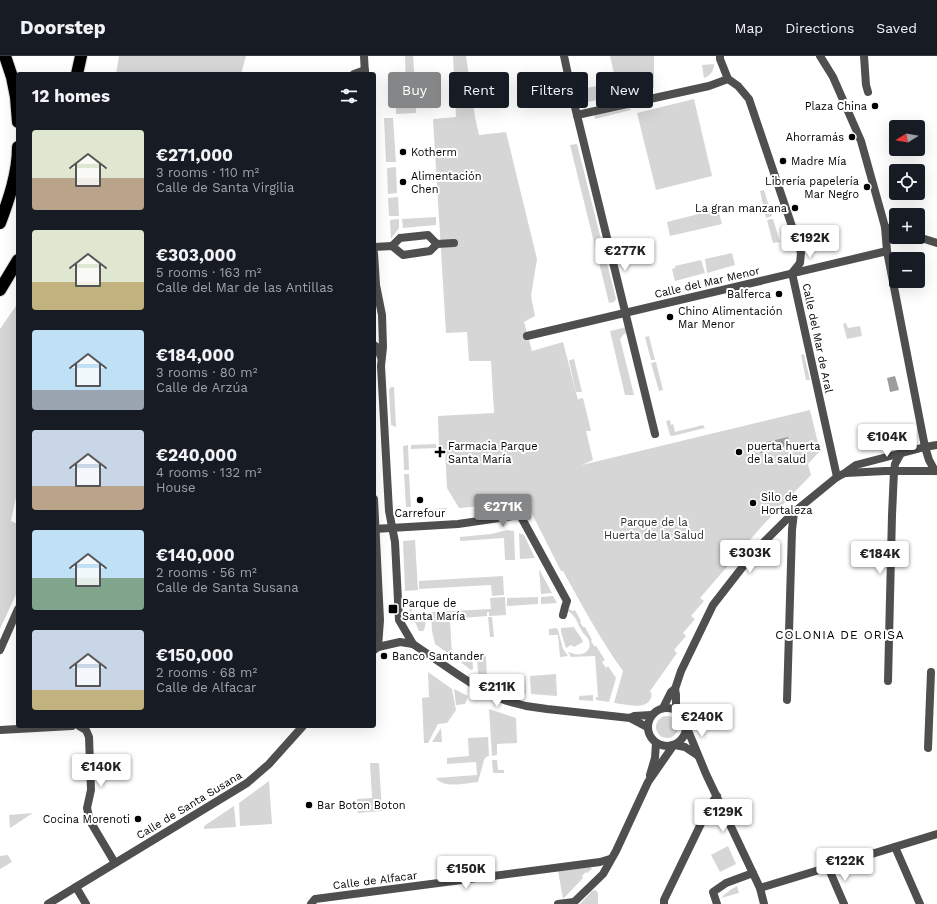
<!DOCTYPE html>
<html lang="en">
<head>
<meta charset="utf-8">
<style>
  :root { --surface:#171b24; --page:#242831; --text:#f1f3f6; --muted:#9ea1a6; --line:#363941; --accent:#858687 }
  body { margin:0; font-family:"Work Sans",sans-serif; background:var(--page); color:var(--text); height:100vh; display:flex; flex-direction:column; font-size:15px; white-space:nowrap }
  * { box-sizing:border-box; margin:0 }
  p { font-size:13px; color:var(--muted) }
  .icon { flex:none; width:22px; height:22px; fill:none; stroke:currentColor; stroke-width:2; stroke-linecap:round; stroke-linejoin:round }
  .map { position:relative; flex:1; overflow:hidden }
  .details { position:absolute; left:16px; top:16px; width:360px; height:656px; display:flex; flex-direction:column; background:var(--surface); border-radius:4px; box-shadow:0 4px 16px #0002 }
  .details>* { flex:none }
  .guide { position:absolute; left:388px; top:16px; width:380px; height:36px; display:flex; gap:8px }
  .needle { width:26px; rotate:259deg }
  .controls { position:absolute; left:889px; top:64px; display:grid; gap:8px }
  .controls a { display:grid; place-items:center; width:36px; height:36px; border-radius:4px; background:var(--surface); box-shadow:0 4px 16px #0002; font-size:20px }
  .price { position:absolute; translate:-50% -34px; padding:0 9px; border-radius:4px; background:#fff; color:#222; font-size:13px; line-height:26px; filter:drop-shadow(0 1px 2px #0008) }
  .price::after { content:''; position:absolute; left:50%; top:24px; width:12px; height:9px; margin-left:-6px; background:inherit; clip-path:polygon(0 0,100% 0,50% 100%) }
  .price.current { background:var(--accent); color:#fff }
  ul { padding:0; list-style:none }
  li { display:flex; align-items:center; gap:12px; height:100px; padding:0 16px }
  li span { display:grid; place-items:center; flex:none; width:112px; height:80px; border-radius:4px; color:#555 }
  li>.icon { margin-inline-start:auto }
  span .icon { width:48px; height:48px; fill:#fffc; stroke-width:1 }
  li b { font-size:17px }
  h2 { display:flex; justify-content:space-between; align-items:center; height:48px; padding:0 16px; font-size:17px }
  .chip { padding:0 14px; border-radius:4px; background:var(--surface); box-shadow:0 4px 16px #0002; font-size:14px; line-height:36px }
  .chip.current { background:var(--accent); color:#fff }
  header { display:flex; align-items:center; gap:24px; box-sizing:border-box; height:56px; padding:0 20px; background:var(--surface); border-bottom:1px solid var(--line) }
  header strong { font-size:19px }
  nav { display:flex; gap:22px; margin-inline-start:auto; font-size:14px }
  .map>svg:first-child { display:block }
</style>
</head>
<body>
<header>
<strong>Doorstep</strong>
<nav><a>Map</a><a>Directions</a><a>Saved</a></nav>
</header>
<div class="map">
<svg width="937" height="848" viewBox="0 0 937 848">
  <rect width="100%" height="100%" fill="#fff"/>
  <!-- green -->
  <g fill="#d6d6d6">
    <path d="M119,0H246L241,18H116Z"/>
    <path d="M405,0H413L415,29H406Z"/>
    <path d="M453,0H466L475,61L479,79L506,76L537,203L531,240L535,260L524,266L532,295L563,286L578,344L579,343L583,342L591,375H586L593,404L582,409L810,354L820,395L808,408L811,419L762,470L700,542L704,545L691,560L695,563L683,577L686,580L674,594L677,597L650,635C652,638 652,640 650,644C644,654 624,648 614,647L623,615C600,583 582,549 563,515H561L524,442L493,449L459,452L447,432L445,394H439L438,360L494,357L491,305H469L467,276L446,277L433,63L456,61Z"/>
    <path d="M610,0H654V32L583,47L579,37L587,35V32L616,26Z"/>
    <path d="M714,8C714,15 710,20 704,22L702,9Z"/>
    <path d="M407,34H415L416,57L396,58V52H407Z"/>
    <path d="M694,43L712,120L656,134L637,57Z"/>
    <path d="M630,50L631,54L595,63L594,59Z"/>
    <path d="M384,62H393L396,106H386Z"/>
    <path d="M577,88L616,243L614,246L609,247L570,89Z"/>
    <path d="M396,111L397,137L388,138L387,112Z"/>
    <path d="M764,134L772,160L766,162L760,135Z"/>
    <path d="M398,141L399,160H389L388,142Z"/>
    <path d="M718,153L722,168L670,180L667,166Z"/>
    <path d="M436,161V169L403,172L402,163Z"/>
    <path d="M399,163V172L391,183L390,164Z"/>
    <path d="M772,163H773L780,186L773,187L767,164Z"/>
    <path d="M732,197L735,209L707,217L705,203Z"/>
    <path d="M701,204L705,217L675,225L672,213L675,212V210Z"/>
    <path d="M18,247V432L11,465L18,468V534L0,573V273Z"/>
    <path d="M846,267L848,272L860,270L862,280L847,283L843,268Z"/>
    <path d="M627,271L628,277L624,278L620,283L634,339H625L610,275Z"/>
    <path d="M649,280L655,304H651L645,281Z"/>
    <path d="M804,298L810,324H806L801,299Z"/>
    <path d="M574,303L582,336H576L569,305L570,304Z"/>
    <path d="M656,306L663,334L659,335L651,307Z"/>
    <path d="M391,331H394L396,371L391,369L389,334Z"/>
    <path d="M670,364L671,369L673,368L675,376L703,369L705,372L672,380L670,379L666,365Z"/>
    <path d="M436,388V392L411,393V389Z"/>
    <path d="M408,389L409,414H404L403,390Z"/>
    <path d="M404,418H409L411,451H406Z"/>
    <path d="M447,452V455L416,457V454Z"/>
    <path d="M507,474L514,475L515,504H505L504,482L460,485V481L491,478Z"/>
    <path d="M519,477L524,479L535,502L520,503Z"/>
    <path d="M415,484L418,534L405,535L403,485Z"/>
    <path d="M539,513L552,537L541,538Z"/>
    <path d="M503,520L504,539L492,540L491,529L419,533V525Z"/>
    <path d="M553,540L557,547L541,548V541Z"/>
    <path d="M505,541L506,559L489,560V556H487V560L450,563L452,600L435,588L432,575L431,556L491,553L490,542Z"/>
    <path d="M538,541V548L507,550V542Z"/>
    <path d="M411,549L412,557L425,556C425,562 427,570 423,575H419L408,550Z"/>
    <path d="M568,553L573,555L575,554L581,565L580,566L583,571H585L592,584L591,585L594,590H596L605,604L602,606L606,612L608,610L616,622L609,646L596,644V641H598L595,600L571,601L568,596C574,598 582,601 588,594C590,591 590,589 589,585C588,581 584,579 582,575C576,566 578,562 568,555Z"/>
    <path d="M488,561H492L494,581H490Z"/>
    <path d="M574,571C576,576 582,581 583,586L574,591L571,589L566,592L561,576V572Z"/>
    <path d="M556,572L558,574L563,593L568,600L560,601L558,579H549V573Z"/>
    <path d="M396,597H404L416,602L396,604Z"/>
    <path d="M472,600L473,613L471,614L455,602L456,601Z"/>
    <path d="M477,600H486L487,622L478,618Z"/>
    <path d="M428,616L452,633L456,654L447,667L438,668L428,687H424L422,642L429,641Z"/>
    <path d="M556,618L557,640L531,638L530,620Z"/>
    <path d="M525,620L526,638L505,632L489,625L490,622Z"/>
    <path d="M454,633L468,640L465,648L456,649Z"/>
    <path d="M593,639V645L579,644V640Z"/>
    <path d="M489,653L516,662L517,687L497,688V699L492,700Z"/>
    <circle cx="667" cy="671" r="11"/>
    <path d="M441,672L442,686H432Z"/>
    <path d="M488,681L489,700L486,701L484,704L478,726C466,727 444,733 436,722L477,719L476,706L447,708V702L469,700L468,682Z"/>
    <path d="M492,704H497L498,714H504V717H493Z"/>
    <path d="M370,707H379L382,755L358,757L357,743L372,742Z"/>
    <path d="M269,725L272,768L240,770L239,747Z"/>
    <path d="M234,750L236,771L204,773V770Z"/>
    <path d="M33,757L10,772L9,759Z"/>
    <path d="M728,790L736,808L720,816L711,799Z"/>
    <path d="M8,799L12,806L0,813V800Z"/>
    <path d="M590,811L592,813L587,817L586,816L582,820L583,822L563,843L558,815Z"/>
    <path d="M737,830L739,837L721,842C726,837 730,834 737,830Z"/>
    <path d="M595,834L598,836V848H580L592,835Z"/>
  </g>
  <!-- water -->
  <g fill="#9d9d9d">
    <path d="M895,320L899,334L890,336L887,322Z"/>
    <path d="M788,381L790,389L760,397L758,388Z"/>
  </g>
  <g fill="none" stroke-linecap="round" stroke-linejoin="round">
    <!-- highway casing -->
    <g stroke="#dbdbdb" stroke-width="14">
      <g id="highway">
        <path d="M5,0L12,21L16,41L18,66"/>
        <path d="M77,18L81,0"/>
        <path d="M0,167C9,143 18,117 18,91"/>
        <path d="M0,234L18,204"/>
      </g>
    </g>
    <!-- street -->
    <g stroke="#4f4f4f" stroke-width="8">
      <path d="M364,0L365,18"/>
      <path d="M564,0L575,51L655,378"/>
      <path d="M720,0V3L728,23L738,30L749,43L801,197L800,207L792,217L837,421"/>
      <path d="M820,0L833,21L861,85L882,160L885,171L887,195L925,391L929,404L935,415"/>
      <path d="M864,0L866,29L868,36"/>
      <path d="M354,18L365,14"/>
      <path d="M577,59L709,30L728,23"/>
      <path d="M885,171L896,174"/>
      <path d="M918,181L937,187"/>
      <path d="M392,190L400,182L428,179L437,188"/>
      <path d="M374,191L392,190L403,199L430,195L437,188L454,187"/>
      <path d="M374,197L376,229L382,259L383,291L381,310L389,455L395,486L399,564L413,588"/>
      <path d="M527,280L887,195"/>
      <path d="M374,289L377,291L381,301"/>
      <path d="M846,417L885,415H937"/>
      <path d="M374,443L380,564L378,591"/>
      <path d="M374,473L458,468L520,459L567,545L565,551L563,559"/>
      <path d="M0,594L18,553"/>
      <path d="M374,594L378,591L400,586L413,588L457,618L483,635L507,645L526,650L547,653L630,662L634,660L651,659"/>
      <path d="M888,625L892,459L894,415L895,408L901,397"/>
      <path d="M787,644L792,474L794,456"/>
      <circle cx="667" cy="671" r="19"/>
      <path d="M663,652L671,636L675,633"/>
      <path d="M676,654V639L675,633L681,615L713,549L755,495L794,456L837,421L845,417L856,409L925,391L937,389"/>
      <path d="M630,662L647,671"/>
      <path d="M79,670L86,674L89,681L91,734L87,752L90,765L115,807"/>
      <path d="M687,672L706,718L760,832L764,848"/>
      <path d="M0,674L72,670"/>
      <path d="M675,689L685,691L697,699"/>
      <path d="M928,692L931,616"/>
      <path d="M650,719L655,702L656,687"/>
      <path d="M895,791L920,848"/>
      <path d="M828,811L844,848"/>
      <path d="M76,831L86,848"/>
      <path d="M760,832L937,778"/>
      <path d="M48,848L247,727L269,708L303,670"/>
      <path d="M311,848L315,843L600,806L610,803"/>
      <path d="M558,848L574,846"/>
      <path d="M572,848L603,818L616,795L648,726L673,690"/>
      <path d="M664,848V844L710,749L717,740"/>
      <path d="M717,848L713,836L726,827L753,817"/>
    </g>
    <!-- highway -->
    <use href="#highway" stroke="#000" stroke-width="12"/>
  </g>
  <!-- markers -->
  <g fill="#000" stroke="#fff" stroke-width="1.5">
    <circle cx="875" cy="50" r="4"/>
    <circle cx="852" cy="81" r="4"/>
    <circle cx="403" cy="96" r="4"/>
    <circle cx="783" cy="105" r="4"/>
    <circle cx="403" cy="126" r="4"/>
    <circle cx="867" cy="131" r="4"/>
    <circle cx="795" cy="152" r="4"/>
    <circle cx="779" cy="238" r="4"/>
    <circle cx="670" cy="261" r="4"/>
    <path d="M438 390h4v4h4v4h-4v4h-4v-4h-4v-4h4z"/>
    <circle cx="739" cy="396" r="4"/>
    <circle cx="420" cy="444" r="4"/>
    <circle cx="753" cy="447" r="4"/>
    <rect x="388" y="548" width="10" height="10" rx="2"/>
    <circle cx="384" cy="600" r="4"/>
    <circle cx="309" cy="749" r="4"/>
    <circle cx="138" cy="763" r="4"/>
  </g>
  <g text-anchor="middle" stroke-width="4" stroke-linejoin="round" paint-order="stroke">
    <!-- poi labels -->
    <g font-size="11" fill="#000" stroke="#fff" text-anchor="start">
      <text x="867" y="54" text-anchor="end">Plaza China</text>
      <text x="844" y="85" text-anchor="end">Ahorramás</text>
      <text x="411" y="100">Kotherm</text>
      <text x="791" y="109">Madre Mía</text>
      <text x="411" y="124">Alimentación<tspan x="411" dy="13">Chen</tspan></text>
      <text x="859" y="129" text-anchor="end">Librería papelería<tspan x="859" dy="13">Mar Negro</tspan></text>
      <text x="787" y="156" text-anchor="end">La gran manzana</text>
      <text x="771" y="242" text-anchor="end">Balferca</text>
      <text x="678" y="259">Chino Alimentación<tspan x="678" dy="13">Mar Menor</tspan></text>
      <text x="448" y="394">Farmacia Parque<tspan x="448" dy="13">Santa María</tspan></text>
      <text x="747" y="394">puerta huerta<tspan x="747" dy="13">de la salud</tspan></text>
      <text x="761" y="445">Silo de<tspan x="761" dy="13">Hortaleza</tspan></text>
      <text x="420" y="461" text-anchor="middle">Carrefour</text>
      <text x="402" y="551">Parque de<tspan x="402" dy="13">Santa María</tspan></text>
      <text x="392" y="604">Banco Santander</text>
      <text x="317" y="753">Bar Boton Boton</text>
      <text x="130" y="767" text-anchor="end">Cocina Morenoti</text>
    </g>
    <!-- street labels -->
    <g font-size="11" fill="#000" stroke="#fff">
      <text transform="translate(707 226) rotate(-13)" y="4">Calle del Mar Menor</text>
      <text transform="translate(818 282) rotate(78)" y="4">Calle del Mar de Aral</text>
      <text transform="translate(189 749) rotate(-31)" y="4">Calle de Santa Susana</text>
      <text transform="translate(375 824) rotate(-7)" y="4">Calle de Alfacar</text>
    </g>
    <!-- park labels -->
    <g font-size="11" fill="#2d2d2d" stroke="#fff">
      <text x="654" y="470">Parque de la<tspan x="654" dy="13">Huerta de la Salud</tspan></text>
    </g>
    <!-- neighbourhood labels -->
    <g font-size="12" letter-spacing="1" fill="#000" stroke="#fff">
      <text x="840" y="583">COLONIA DE ORISA</text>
    </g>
  </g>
</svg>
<div class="controls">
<a><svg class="needle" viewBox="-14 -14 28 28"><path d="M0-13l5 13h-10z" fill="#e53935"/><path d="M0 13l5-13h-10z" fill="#9ea1a6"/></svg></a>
<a><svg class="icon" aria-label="locate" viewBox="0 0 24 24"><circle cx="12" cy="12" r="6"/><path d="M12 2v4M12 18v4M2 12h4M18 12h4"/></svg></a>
<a>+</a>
<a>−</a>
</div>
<b class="price" style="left:810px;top:203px">€192K</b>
<b class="price" style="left:625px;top:216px">€277K</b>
<b class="price" style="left:887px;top:402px">€104K</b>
<b class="price current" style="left:503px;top:472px">€271K</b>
<b class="price" style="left:750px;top:518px">€303K</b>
<b class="price" style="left:880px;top:519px">€184K</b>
<b class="price" style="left:497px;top:652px">€211K</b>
<b class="price" style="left:702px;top:682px">€240K</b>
<b class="price" style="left:101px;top:732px">€140K</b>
<b class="price" style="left:723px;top:777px">€129K</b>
<b class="price" style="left:845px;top:826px">€122K</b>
<b class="price" style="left:466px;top:834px">€150K</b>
<div class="guide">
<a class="chip current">Buy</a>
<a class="chip">Rent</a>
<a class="chip">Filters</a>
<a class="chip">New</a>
</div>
<section class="details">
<h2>12 homes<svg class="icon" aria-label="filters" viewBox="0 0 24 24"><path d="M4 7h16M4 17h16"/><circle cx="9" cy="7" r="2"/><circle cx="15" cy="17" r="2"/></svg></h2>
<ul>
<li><span style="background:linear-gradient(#dfe7d0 60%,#b9a48a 0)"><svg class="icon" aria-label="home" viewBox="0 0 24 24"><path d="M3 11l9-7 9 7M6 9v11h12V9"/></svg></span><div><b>€271,000</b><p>3 rooms · 110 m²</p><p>Calle de Santa Virgilia</p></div></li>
<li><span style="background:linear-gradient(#dfe7d0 65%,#c2b280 0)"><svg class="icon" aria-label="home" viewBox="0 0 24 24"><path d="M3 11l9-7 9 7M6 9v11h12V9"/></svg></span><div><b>€303,000</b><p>5 rooms · 163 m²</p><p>Calle del Mar de las Antillas</p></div></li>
<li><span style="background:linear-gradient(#bfe0f5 75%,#9aa5b1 0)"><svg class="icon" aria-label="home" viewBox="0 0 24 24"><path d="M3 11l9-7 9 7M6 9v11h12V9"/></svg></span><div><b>€184,000</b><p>3 rooms · 80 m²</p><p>Calle de Arzúa</p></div></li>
<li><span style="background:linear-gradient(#c9d6e8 70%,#b9a48a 0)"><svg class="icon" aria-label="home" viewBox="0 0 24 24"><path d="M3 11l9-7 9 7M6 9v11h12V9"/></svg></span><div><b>€240,000</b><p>4 rooms · 132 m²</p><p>House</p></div></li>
<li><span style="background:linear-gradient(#bfe0f5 60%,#7fa58c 0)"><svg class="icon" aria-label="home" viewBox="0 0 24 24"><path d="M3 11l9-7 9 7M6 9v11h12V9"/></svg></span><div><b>€140,000</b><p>2 rooms · 56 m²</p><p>Calle de Santa Susana</p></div></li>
<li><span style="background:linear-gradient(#c9d6e8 75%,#c2b280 0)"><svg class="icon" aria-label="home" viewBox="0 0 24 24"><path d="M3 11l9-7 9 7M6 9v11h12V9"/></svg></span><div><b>€150,000</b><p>2 rooms · 68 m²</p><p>Calle de Alfacar</p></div></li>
</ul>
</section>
</div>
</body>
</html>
